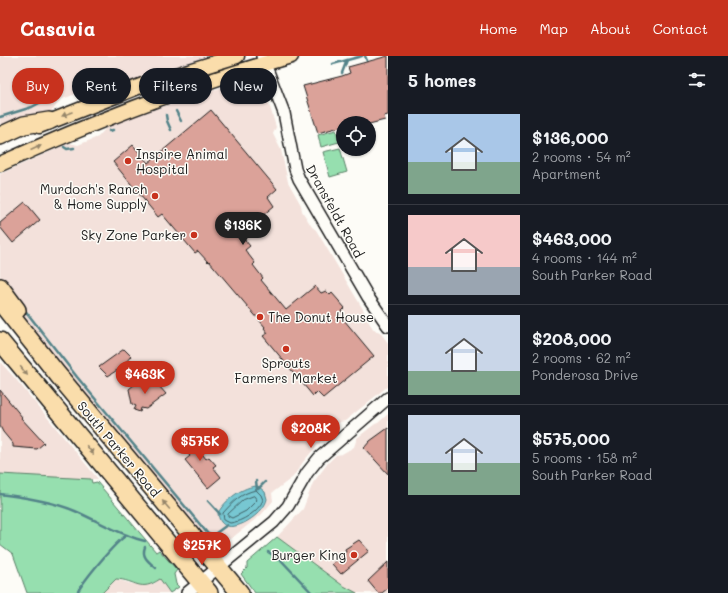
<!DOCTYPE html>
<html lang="en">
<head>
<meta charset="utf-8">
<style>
  :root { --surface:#171b24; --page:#20242c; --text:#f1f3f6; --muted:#9ea1a6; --line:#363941; --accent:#c8321e }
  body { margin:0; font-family:Mali,sans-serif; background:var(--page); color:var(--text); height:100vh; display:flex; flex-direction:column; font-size:15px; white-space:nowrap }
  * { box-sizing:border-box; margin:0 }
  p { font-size:13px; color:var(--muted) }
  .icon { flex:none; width:22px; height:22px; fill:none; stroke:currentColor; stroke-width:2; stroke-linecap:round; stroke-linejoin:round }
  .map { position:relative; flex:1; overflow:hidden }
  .drawer { display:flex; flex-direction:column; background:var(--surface); width:340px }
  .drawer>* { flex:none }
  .hud { position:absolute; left:12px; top:12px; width:316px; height:36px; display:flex; gap:8px }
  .fabs { position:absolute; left:336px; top:60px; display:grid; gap:8px }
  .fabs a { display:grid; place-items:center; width:40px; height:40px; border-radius:50%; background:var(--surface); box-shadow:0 1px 3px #0004; font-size:20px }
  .price { position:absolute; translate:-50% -34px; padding:0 9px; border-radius:14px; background:var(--accent); color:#fff; font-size:13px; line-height:26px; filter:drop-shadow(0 1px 2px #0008) }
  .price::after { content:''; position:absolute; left:50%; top:24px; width:12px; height:9px; margin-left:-6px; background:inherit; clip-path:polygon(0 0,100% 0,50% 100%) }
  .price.on { background:#222; color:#fff }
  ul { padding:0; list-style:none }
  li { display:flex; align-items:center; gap:12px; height:100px; padding:0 20px }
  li+li { border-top:1px solid var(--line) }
  li span { display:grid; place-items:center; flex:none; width:112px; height:80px; border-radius:0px; color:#555 }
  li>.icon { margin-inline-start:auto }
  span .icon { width:48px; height:48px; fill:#fffc; stroke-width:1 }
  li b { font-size:17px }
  h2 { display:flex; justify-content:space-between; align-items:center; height:48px; padding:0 20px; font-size:17px }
  .tag { padding:0 14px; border-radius:18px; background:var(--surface); box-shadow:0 1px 3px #0004; font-size:14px; line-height:36px }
  .tag.on { background:var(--accent); color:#fff }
  header { display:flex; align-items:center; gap:24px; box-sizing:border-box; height:56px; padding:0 20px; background:var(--accent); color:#fff }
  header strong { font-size:19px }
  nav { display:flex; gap:22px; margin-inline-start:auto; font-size:14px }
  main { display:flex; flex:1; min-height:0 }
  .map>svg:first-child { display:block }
</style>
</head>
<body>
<header>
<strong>Casavia</strong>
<nav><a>Home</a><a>Map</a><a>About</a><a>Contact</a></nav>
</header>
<main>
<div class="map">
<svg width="388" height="537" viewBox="0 0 388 537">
  <rect width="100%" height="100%" fill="#fdfcf7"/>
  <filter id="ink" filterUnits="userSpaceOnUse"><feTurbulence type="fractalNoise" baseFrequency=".025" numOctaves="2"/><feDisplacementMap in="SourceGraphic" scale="8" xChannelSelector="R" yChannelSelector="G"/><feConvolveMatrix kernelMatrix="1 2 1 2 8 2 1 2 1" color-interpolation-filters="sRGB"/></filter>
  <g filter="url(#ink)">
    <!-- built -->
    <g fill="#f3e1db">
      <path d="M0,0H207L95,37L81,36L60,44L53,54L0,77Z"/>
      <path d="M253,21L256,26H261L266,38L276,71L273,78L281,94L288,126L301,149L302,155L312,171L316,174L364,255L366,262L374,274L380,276L388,287V330L345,365L340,366L326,379L303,406L293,421L272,437L273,445L262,458L232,482L223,485L214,476L207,481L192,467L71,322L0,228V118L65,89L70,87L78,89L98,81L107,71L137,59Z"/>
      <path d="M0,306L14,321L98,423H72L0,418Z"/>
      <path d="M388,358V537H357L342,529L277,481L303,453L313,427L328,407L336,399L342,398L354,391L357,382L375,368L378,367Z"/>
      <path d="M160,522L170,537H102L116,523L132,528H154Z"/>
    </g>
    <!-- green -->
    <g fill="#96dfaf" stroke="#597e66">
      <path d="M336,74L339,86L321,91L318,79Z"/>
      <path d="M340,92L347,116L330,121L323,96Z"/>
      <path d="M0,418L91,423L92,427L97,426L156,496L159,494L177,514L174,518L176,528L179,531L170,537L160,523C140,537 136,524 116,523L102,537H27L13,498L0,488Z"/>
      <path d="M277,481L342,529L357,537H255L241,518L247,512V507Z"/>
    </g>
    <!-- water -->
    <path fill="#77c7d2" stroke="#538389" d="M258,430L265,436L267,443C264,460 221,487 218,457C225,444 243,430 258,430Z"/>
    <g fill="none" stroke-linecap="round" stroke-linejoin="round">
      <!-- shore -->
      <g stroke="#406065" stroke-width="1">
        <path d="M256,434L261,439L263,444C259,455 242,466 230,467L224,464L223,457C233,446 241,437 256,434Z"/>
        <path d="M254,440L257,444L246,455L232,462L228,460V458L243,444Z"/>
      </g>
      <!-- stream -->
      <g stroke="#538389" stroke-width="2.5">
        <path d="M365,0L367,5"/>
        <path d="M333,8L362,0"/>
        <path d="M342,17L347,4"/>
        <path d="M240,29L241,27"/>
        <path d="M176,55L181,65"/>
        <path d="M166,59L167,65L171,74"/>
        <path d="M0,61L32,51L54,39"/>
        <path d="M109,75L113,74"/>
        <path d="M64,91L67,93L74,92"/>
        <path d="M24,253L77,321L208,478L213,479"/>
        <path d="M256,425L257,433"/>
        <path d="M258,433L265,426"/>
        <path d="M0,438C25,442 51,445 75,455C96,464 124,481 145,485"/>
        <path d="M208,445L220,458"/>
        <path d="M216,477L227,469"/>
        <path d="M145,491C141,501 149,506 156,512"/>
        <path d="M268,496L280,503L312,537"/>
        <path d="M77,537C84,524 115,486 127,479"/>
      </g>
    </g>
    <!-- building -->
    <g fill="#dba299" stroke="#1c1c1c">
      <path d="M388,0V59L384,60L385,64L369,68L343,67V70L318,77L303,30L342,20L350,17L348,11Z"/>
      <path d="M211,54L277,133L268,141L274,150L240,178L250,190L245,194L255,207L253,209L263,222L261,224L286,254L315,230L321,237L326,235L330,239L332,237L345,252L339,258L374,300L323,342L317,336L313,340L263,280L268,277L264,272L265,271L209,205L208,206L198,195L195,197L162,158L158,161L113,106L133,89L148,107Z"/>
      <path d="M25,146L40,164L13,187L0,171V167Z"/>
      <path d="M124,293L131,300L122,311L108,320L99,311Z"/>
      <path d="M141,323L159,330L166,338L146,353L141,352L140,356L134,354L136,350L132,348L129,333Z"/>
      <path d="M0,334L22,361L21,362L44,387L37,393L13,391V388L3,376L0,370Z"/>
      <path d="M388,372V418L364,392L370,385Z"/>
      <path d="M192,376L197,382L193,386L206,403L209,401L216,409L213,411L221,421L208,432L185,404L190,400L179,387Z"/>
      <path d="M359,484L369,495L341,518L332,508L346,496L345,493Z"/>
      <path d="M388,506V532L382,537H378L368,525Z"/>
    </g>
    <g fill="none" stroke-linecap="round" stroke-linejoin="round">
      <!-- minor casing -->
      <g stroke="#1c1c1c" stroke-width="14">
        <g id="minor">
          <path d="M262,0L284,57L295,113L299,123L368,241L388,270"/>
          <path d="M187,537L274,466L288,450L307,417L319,402L388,342"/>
        </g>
      </g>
      <!-- major casing -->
      <g stroke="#1c1c1c" stroke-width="17">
        <g id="major">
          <path d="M39,70L143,29L237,0"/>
          <path d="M0,108C95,65 191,28 291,0"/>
        </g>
      </g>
      <!-- highway casing -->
      <g stroke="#1c1c1c" stroke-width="20">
        <g id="highway">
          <path d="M0,80L24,69L49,65"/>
          <path d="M0,231L17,254"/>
          <path d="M0,246L58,319L240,537"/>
          <path d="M0,285L209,537"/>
        </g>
      </g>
      <!-- minor -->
      <use href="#minor" stroke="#fdfcf7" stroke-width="11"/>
      <!-- major -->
      <use href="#major" stroke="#faddab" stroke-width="14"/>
      <!-- highway -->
      <use href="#highway" stroke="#faddab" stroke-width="17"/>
    </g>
    <!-- one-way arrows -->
    <defs><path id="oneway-solid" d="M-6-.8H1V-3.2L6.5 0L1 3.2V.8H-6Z"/></defs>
    <g fill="#96866b">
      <use href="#oneway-solid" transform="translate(67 58) rotate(158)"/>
      <use href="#oneway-solid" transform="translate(36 92) rotate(-24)"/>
      <use href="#oneway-solid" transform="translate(24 315) rotate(51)"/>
      <use href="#oneway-solid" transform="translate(90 394) rotate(51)"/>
      <use href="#oneway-solid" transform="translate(166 449) rotate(-130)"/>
    </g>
  </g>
  <!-- markers -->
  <g fill="#c8321e" stroke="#fdfcf7" stroke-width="1.5">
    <circle cx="128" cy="105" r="4"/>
    <circle cx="155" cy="140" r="4"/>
    <circle cx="194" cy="179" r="4"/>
    <circle cx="260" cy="261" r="4"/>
    <circle cx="286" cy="293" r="4"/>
    <circle cx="354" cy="499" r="4"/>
  </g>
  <g text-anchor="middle" stroke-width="3" stroke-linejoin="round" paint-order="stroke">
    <!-- poi labels -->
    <g font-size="13" fill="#1c1c1c" stroke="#fdfcf7" text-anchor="end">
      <text x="136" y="103" text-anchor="start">Inspire Animal<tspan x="136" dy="15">Hospital</tspan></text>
      <text x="147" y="138">Murdoch's Ranch<tspan x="147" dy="15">&amp; Home Supply</tspan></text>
      <text x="186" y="184">Sky Zone Parker</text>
      <text x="268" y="266" text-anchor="start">The Donut House</text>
      <text x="286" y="312" text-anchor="middle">Sprouts<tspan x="286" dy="15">Farmers Market</tspan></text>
      <text x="346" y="504">Burger King</text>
    </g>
    <!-- street labels -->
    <g font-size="13" fill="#1c1c1c" stroke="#fdfcf7">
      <text transform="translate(335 155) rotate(61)" y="5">Dransfeldt Road</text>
      <text transform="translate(119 393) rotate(50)" y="5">South Parker Road</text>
    </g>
  </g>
</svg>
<div class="fabs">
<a><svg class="icon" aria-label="locate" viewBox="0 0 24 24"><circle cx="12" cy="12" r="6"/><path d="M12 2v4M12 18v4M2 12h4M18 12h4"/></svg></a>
</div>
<b class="price on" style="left:243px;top:190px">$136K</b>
<b class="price" style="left:145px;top:339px">$463K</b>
<b class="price" style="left:311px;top:393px">$208K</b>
<b class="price" style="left:200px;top:406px">$575K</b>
<b class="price" style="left:202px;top:510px">$257K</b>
<div class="hud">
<a class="tag on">Buy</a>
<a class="tag">Rent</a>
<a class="tag">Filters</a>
<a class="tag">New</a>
</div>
</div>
<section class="drawer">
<h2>5 homes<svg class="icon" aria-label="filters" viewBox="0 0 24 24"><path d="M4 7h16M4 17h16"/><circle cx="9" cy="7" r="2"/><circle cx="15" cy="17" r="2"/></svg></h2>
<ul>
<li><span style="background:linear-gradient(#a9c7e8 60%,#7fa58c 0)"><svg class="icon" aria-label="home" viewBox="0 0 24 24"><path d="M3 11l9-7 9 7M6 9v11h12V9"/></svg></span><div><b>$136,000</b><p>2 rooms · 54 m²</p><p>Apartment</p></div></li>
<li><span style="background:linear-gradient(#f6c9c9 65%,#9aa5b1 0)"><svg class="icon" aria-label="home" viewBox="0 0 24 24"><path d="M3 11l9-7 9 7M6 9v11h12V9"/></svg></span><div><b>$463,000</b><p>4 rooms · 144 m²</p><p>South Parker Road</p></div></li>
<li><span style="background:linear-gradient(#c9d6e8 70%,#7fa58c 0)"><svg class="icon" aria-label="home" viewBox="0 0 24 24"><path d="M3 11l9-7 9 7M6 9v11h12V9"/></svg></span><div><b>$208,000</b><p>2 rooms · 62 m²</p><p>Ponderosa Drive</p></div></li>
<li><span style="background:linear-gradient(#c9d6e8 60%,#7fa58c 0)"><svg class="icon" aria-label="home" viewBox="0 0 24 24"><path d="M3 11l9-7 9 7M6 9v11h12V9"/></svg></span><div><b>$575,000</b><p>5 rooms · 158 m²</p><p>South Parker Road</p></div></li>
</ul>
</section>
</main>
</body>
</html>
